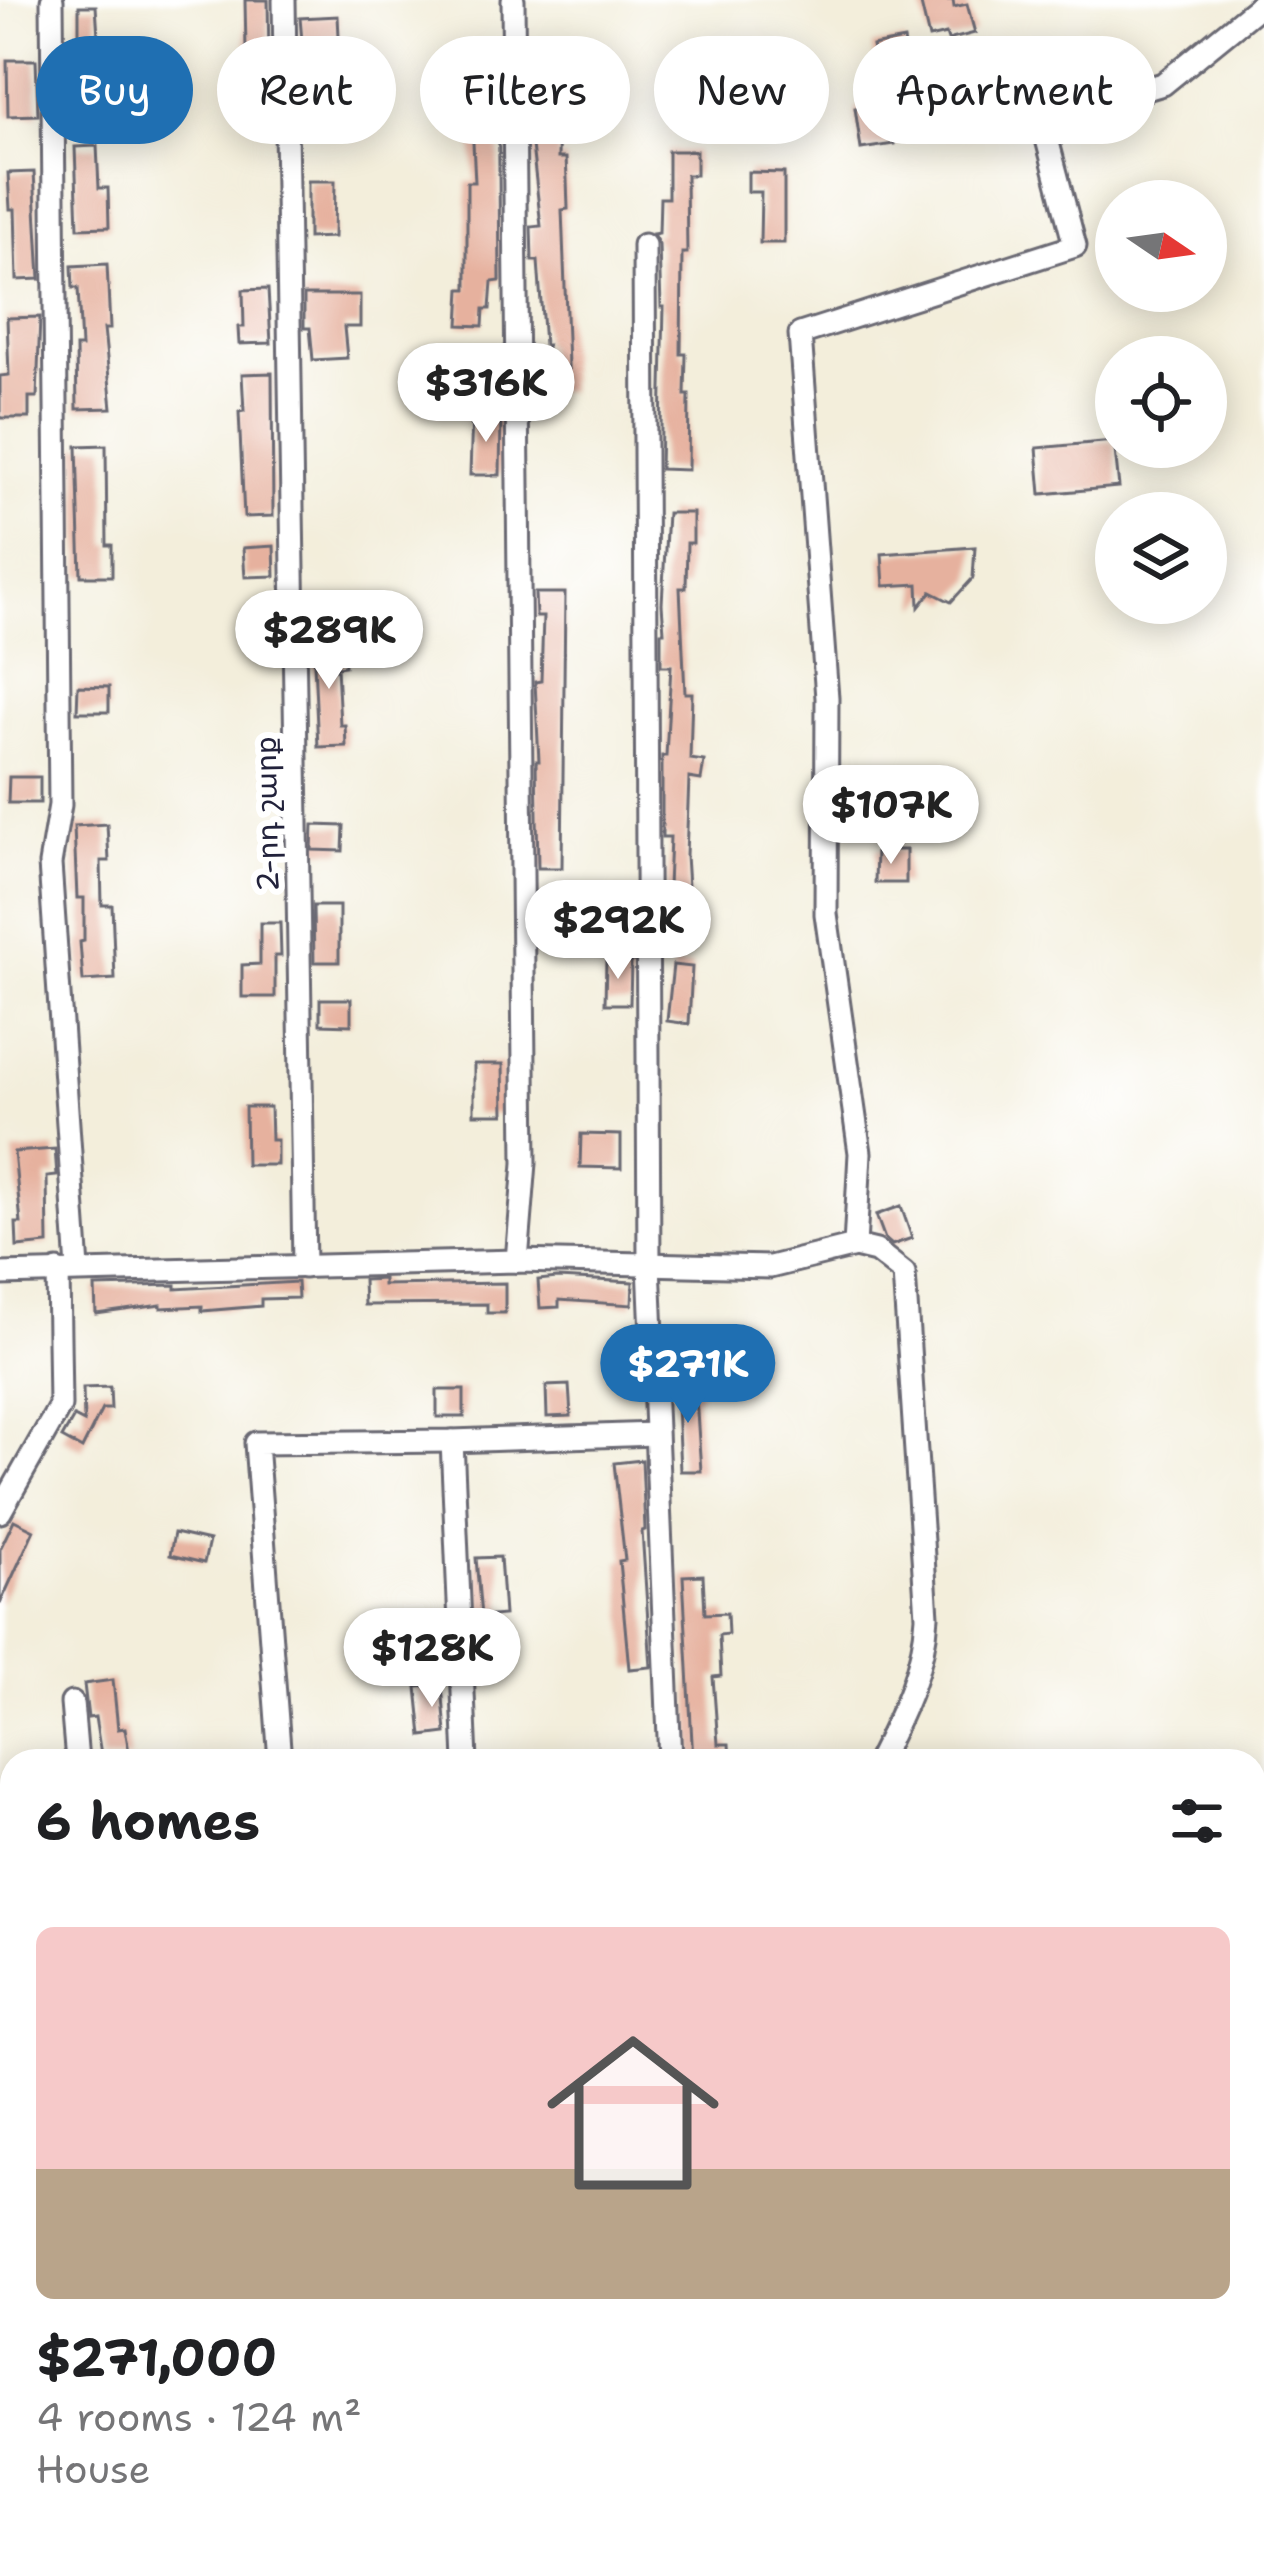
<!DOCTYPE html>
<html lang="en">
<head>
<meta charset="utf-8">
<style>
  :root { --surface:#fff; --page:#f6f6f6; --text:#202124; --muted:#757577; --accent:#1f6fb2 }
  body { margin:0; font-family:"Shantell Sans","Noto Sans Armenian",sans-serif; background:var(--page); color:var(--text); height:100vh; display:flex; flex-direction:column; font-size:45px; white-space:nowrap }
  * { box-sizing:border-box; margin:0 }
  p { font-size:39px; color:var(--muted) }
  .icon { flex:none; width:66px; height:66px; fill:none; stroke:currentColor; stroke-width:2; stroke-linecap:round; stroke-linejoin:round }
  .map { position:relative; flex:1; overflow:hidden }
  .drawer { position:absolute; left:0px; top:1749px; width:1266px; height:807px; display:flex; flex-direction:column; background:var(--surface); border-radius:36px 36px 0 0; box-shadow:0 6px 30px #0003 }
  .drawer>* { flex:none }
  .top-card { position:absolute; left:36px; top:36px; width:1194px; height:108px; display:flex; gap:24px }
  .needle { width:78px; rotate:103deg }
  .buttons { position:absolute; left:1095px; top:180px; display:grid; gap:24px }
  .buttons a { display:grid; place-items:center; width:132px; height:132px; border-radius:50%; background:var(--surface); box-shadow:0 6px 30px #0003; font-size:60px }
  .price { position:absolute; translate:-50% -102px; padding:0 27px; border-radius:42px; background:#fff; color:#222; font-size:39px; line-height:78px; filter:drop-shadow(0 3px 6px #0008) }
  .price::after { content:''; position:absolute; left:50%; top:72px; width:36px; height:27px; margin-left:-18px; background:inherit; clip-path:polygon(0 0,100% 0,50% 100%) }
  .price.current { background:var(--accent); color:#fff }
  ul { padding:0; list-style:none }
  li { display:grid; align-content:center; gap:24px; height:636px; padding:0 36px }
  li span { display:grid; place-items:center; height:372px; border-radius:18px; color:#555 }
  li>.icon { margin-inline-start:auto }
  span .icon { width:216px; height:216px; fill:#fffc; stroke-width:1 }
  li b { font-size:51px }
  h2 { display:flex; justify-content:space-between; align-items:center; height:144px; padding:0 36px; font-size:51px }
  .pill { padding:0 42px; border-radius:54px; background:var(--surface); box-shadow:0 6px 30px #0003; font-size:42px; line-height:108px }
  .pill.current { background:var(--accent); color:#fff }
  .map>svg:first-child { display:block }
</style>
</head>
<body>
<div class="map">
<svg width="1264" height="2554" viewBox="0 0 1264 2554">
  <rect width="100%" height="100%" fill="#fff"/>
  <filter id="ink" filterUnits="userSpaceOnUse"><feTurbulence type="fractalNoise" baseFrequency=".00833" numOctaves="2"/><feDisplacementMap in="SourceGraphic" scale="24" xChannelSelector="R" yChannelSelector="G"/><feConvolveMatrix kernelMatrix="1 2 1 2 8 2 1 2 1" color-interpolation-filters="sRGB"/></filter>
  <filter id="wash" filterUnits="userSpaceOnUse"><feTurbulence type="fractalNoise" baseFrequency=".004" numOctaves="4" result="noise"/><feDisplacementMap in="SourceGraphic" scale="48" xChannelSelector="R" yChannelSelector="G"/><feGaussianBlur stdDeviation="2.7" result="paint"/><feColorMatrix in="noise" values="0 0 0 0 0 0 0 0 0 0 0 0 0 0 0 0 0 1.4 0 .05"/><feComposite in="paint" operator="in"/></filter>
  <g filter="url(#wash)">
    <rect width="100%" height="100%" fill="#f3eedb"/>
    <g id="blocks">
      <!-- building -->
      <g fill="#e6b19e">
        <path d="M245,0H268L270,118L244,119L243,100H247Z"/>
        <path d="M920,0H953L954,7L967,4L975,33L948,40L946,34L929,38Z"/>
        <path d="M79,6H96L103,112H77L75,46H79Z"/>
        <path d="M338,16L339,36L334,37L336,98H339L341,120L309,123L300,18Z"/>
        <path d="M904,40L909,69L891,72L889,66L876,69L872,46Z"/>
        <path d="M560,58L558,158H566L567,179L568,209L562,210L569,391H547V345H544L538,261H532L531,227L541,226L531,136L530,92H539V59Z"/>
        <path d="M7,60H36L38,115L8,116Z"/>
        <path d="M498,62L500,281L492,282L490,309H484L483,326L459,325L461,289H467V182H475L469,64Z"/>
        <path d="M888,103L894,144L861,149L855,108Z"/>
        <path d="M97,146L99,188H108L109,227L78,228L75,147Z"/>
        <path d="M668,151H696V175H686L687,253H682L681,354H686L685,395H689L688,470L660,469L664,307H661L659,245L653,234L659,233L660,198H668Z"/>
        <path d="M34,172L40,279L17,280L15,209H10L8,173Z"/>
        <path d="M748,172L784,173V243H760L761,192H748Z"/>
        <path d="M308,181H335L334,237L308,238Z"/>
        <path d="M107,264L110,329H104L112,408L77,409L76,347H81L78,288H73L72,266Z"/>
        <path d="M268,289L271,343L239,344L238,327H244L243,290Z"/>
        <path d="M304,295H360V327H344L347,358L313,360L310,328H304Z"/>
        <path d="M40,317L37,397H29V418H0V376L9,375L7,318Z"/>
        <path d="M272,373L273,516L244,517L239,412L244,411L242,374Z"/>
        <path d="M472,414L501,415L500,475H470Z"/>
        <path d="M1114,441L1119,487L1041,494L1037,448Z"/>
        <path d="M106,445L107,545H112V576H81L77,446Z"/>
        <path d="M667,513H693V543H687L686,588H680L685,693H692L690,759L704,761L701,780L689,778L686,855L690,919H701V936H672V912H667L670,837H662V756H666L671,666H661V632H664L662,604Z"/>
        <path d="M274,546L275,576L245,577L243,548Z"/>
        <path d="M975,547L973,578L951,602L931,592L919,607L918,584L884,586L882,554Z"/>
        <path d="M535,593H565L562,868H538L536,761H539L535,682L541,681L543,617H536Z"/>
        <path d="M344,640L345,666L337,667L340,725H345L346,746L318,747L313,642Z"/>
        <path d="M78,686L109,687V712H77Z"/>
        <path d="M9,777H40V803H8Z"/>
        <path d="M107,824L109,861H101L102,905H112L115,979L83,981L80,942L84,941V898H77L74,826Z"/>
        <path d="M313,825L344,826L343,851L312,850Z"/>
        <path d="M876,850H906V883H875Z"/>
        <path d="M313,906H339V962H314Z"/>
        <path d="M260,923H280L281,956H275V997H242V965L260,964Z"/>
        <path d="M606,960L631,962L630,1004H605Z"/>
        <path d="M673,965L692,967L689,1024L667,1021Z"/>
        <path d="M320,999H351V1025L320,1024Z"/>
        <path d="M474,1064H503L504,1114H474Z"/>
        <path d="M245,1107H270L271,1140H277V1165H246Z"/>
        <path d="M581,1134L621,1135V1168L580,1167Z"/>
        <path d="M55,1149L57,1176L47,1177L48,1244L17,1247L16,1223H21L14,1152Z"/>
        <path d="M901,1206L912,1238L892,1245L885,1239L876,1215Z"/>
        <path d="M557,1278L633,1282L632,1305L559,1300V1307L540,1308L538,1280Z"/>
        <path d="M383,1279V1285L505,1283V1313H487V1304L364,1305L363,1280Z"/>
        <path d="M297,1282L298,1298L261,1299V1306L202,1311V1306L161,1308V1305L96,1314L95,1287L176,1285V1289Z"/>
        <path d="M700,1381V1397H696L701,1471H680L676,1382Z"/>
        <path d="M569,1385L571,1416L547,1417L546,1386Z"/>
        <path d="M110,1387L111,1409H102L82,1449L62,1438L74,1417L84,1422L83,1388Z"/>
        <rect x="437" y="1390" width="27" height="27"/>
        <path d="M642,1460L645,1530L642,1531L651,1667L629,1669L619,1561L625,1560L614,1463Z"/>
        <path d="M14,1520L34,1530L0,1604V1549Z"/>
        <path d="M174,1533L209,1541L204,1563L170,1555Z"/>
        <path d="M500,1557L504,1615L481,1617L476,1558Z"/>
        <path d="M703,1575L705,1614L727,1613L728,1634L719,1635L721,1676L713,1677L718,1744H729L730,1761H693L683,1576Z"/>
        <path d="M113,1680L118,1729L125,1728L130,1758L102,1761L95,1717L88,1718L84,1684Z"/>
        <path d="M442,1685L446,1733L422,1736L417,1687Z"/>
      </g>
    </g>
  </g>
  <g filter="url(#ink)">
    <use href="#blocks" fill-opacity="0" stroke="#6b6973" stroke-width="3"/>
    <g fill="none" stroke-linecap="round" stroke-linejoin="round">
      <!-- minor casing -->
      <g stroke="#6b6973" stroke-width="27">
        <g id="minor">
          <path d="M52,0L60,805L50,864L78,1269"/>
          <path d="M284,0L304,1267"/>
          <path d="M513,0L525,1163L517,1261"/>
          <path d="M644,245L649,1264L670,1761"/>
          <path d="M855,1246L876,1251L904,1273L927,1616C924,1670 902,1713 878,1761"/>
          <path d="M0,1274L517,1261L770,1267L855,1246L860,1153L826,914L827,698L800,334L1075,246L1042,120L1163,84L1264,2"/>
          <path d="M452,1441L466,1761"/>
          <path d="M0,1512L60,1406L58,1271"/>
          <path d="M72,1703L77,1761"/>
          <path d="M280,1761L256,1443L452,1441L655,1434"/>
          <path d="M0,2110L12,2113"/>
          <path d="M0,2201L12,2199"/>
          <path d="M1235,2544L1242,2554"/>
        </g>
      </g>
      <!-- minor -->
      <use href="#minor" stroke="#fff" stroke-width="21"/>
    </g>
  </g>
  <g text-anchor="middle" stroke-width="12" stroke-linejoin="round" paint-order="stroke">
    <!-- street labels -->
    <g font-size="30" fill="#22223b" stroke="#fff">
      <text transform="translate(267 814) rotate(-91)" y="10">2-րդ շարք</text>
    </g>
  </g>
</svg>
<div class="buttons">
<a><svg class="needle" viewBox="-14 -14 28 28"><path d="M0-13l5 13h-10z" fill="#e53935"/><path d="M0 13l5-13h-10z" fill="#757577"/></svg></a>
<a><svg class="icon" aria-label="locate" viewBox="0 0 24 24"><circle cx="12" cy="12" r="6"/><path d="M12 2v4M12 18v4M2 12h4M18 12h4"/></svg></a>
<a><svg class="icon" aria-label="layers" viewBox="0 0 24 24"><path d="M12 4l9 5-9 5-9-5zM3 14l9 5 9-5"/></svg></a>
</div>
<b class="price" style="left:486px;top:445px">$316K</b>
<b class="price" style="left:329px;top:692px">$289K</b>
<b class="price" style="left:891px;top:867px">$107K</b>
<b class="price" style="left:618px;top:982px">$292K</b>
<b class="price current" style="left:688px;top:1426px">$271K</b>
<b class="price" style="left:432px;top:1710px">$128K</b>
<div class="top-card">
<a class="pill current">Buy</a>
<a class="pill">Rent</a>
<a class="pill">Filters</a>
<a class="pill">New</a>
<a class="pill">Apartment</a>
</div>
<section class="drawer">
<h2>6 homes<svg class="icon" aria-label="filters" viewBox="0 0 24 24"><path d="M4 7h16M4 17h16"/><circle cx="9" cy="7" r="2"/><circle cx="15" cy="17" r="2"/></svg></h2>
<ul>
<li><span style="background:linear-gradient(#f6c9c9 65%,#b9a48a 0)"><svg class="icon" aria-label="home" viewBox="0 0 24 24"><path d="M3 11l9-7 9 7M6 9v11h12V9"/></svg></span><div><b>$271,000</b><p>4 rooms · 124 m²</p><p>House</p></div></li>
</ul>
</section>
</div>
</body>
</html>
